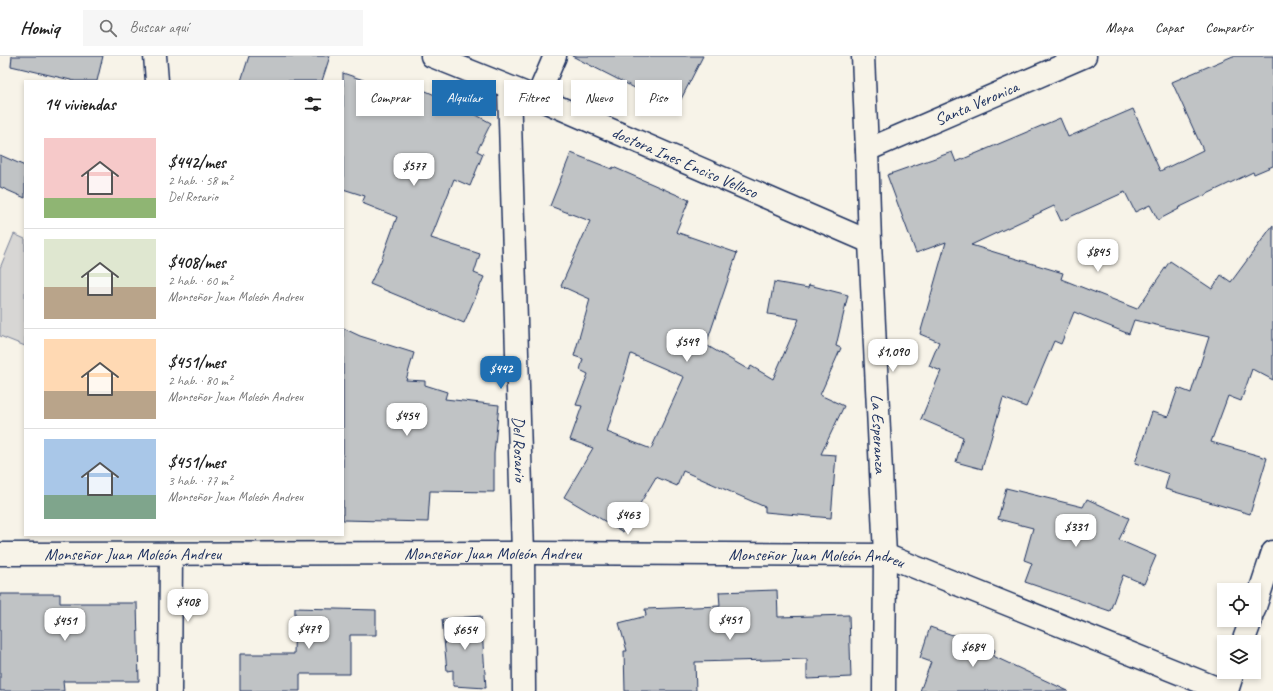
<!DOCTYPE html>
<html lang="es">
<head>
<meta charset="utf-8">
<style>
  :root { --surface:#fff; --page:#f6f6f6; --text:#222; --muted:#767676; --line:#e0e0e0; --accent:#1f6fb2 }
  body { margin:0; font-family:Caveat,sans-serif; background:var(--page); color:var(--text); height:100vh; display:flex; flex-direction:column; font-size:15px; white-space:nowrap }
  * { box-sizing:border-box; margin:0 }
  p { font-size:13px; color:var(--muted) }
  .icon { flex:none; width:22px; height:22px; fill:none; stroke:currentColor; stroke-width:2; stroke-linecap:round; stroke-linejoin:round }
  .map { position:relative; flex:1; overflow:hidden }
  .panel { position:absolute; left:24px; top:24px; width:320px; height:456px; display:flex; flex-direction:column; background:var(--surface); border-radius:0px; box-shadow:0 2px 6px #0003 }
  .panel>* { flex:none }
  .hud { position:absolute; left:356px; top:24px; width:380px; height:36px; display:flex; gap:8px }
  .controls { position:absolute; left:1217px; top:527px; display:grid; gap:8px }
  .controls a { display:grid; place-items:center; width:44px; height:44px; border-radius:0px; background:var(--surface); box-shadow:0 2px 6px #0003; font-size:20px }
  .price { position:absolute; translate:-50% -34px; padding:0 9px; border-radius:8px; background:#fff; color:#222; font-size:13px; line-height:26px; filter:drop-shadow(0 1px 2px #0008) }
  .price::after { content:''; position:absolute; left:50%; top:24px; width:12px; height:9px; margin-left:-6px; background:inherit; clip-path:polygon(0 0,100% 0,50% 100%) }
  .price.on { background:var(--accent); color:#fff }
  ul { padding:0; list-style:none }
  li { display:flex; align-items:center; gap:12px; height:100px; padding:0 20px }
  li+li { border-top:1px solid var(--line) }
  li span { display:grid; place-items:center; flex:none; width:112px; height:80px; border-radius:0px; color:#555 }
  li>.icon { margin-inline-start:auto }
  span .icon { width:48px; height:48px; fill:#fffc; stroke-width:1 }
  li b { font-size:17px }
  h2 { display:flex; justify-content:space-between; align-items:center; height:48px; padding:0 20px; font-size:17px }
  .tag { padding:0 14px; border-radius:0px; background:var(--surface); box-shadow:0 2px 6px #0003; font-size:14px; line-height:36px }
  .tag.on { background:var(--accent); color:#fff }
  header { display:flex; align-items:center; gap:24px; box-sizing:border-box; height:56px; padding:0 20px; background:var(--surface); border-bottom:1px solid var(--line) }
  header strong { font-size:19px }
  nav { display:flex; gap:22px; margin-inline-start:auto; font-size:14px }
  .search { width:280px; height:36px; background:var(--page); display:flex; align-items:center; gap:10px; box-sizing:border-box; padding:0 14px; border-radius:0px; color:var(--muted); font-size:15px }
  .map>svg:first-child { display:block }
</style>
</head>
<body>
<header>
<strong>Homiq</strong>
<div class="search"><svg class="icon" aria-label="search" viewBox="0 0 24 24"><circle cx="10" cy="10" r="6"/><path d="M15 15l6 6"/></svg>Buscar aquí</div>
<nav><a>Mapa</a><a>Capas</a><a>Compartir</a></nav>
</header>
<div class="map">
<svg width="1273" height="635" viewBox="0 0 1273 635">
  <rect width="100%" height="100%" fill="#f7f3e8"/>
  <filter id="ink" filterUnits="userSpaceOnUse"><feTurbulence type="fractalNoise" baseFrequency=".025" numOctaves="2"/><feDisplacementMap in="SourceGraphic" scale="8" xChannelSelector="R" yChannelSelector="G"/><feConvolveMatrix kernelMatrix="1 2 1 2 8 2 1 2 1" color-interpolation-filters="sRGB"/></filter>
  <g filter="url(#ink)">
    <!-- green -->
    <path fill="#d7d6d4" stroke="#798299" d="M14,178L25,183V290L0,280V212Z"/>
    <!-- building -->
    <g fill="#c0c3c5" stroke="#1b2f5e" fill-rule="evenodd">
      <path d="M12,0H103L97,25H75L11,10Z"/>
      <path d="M249,0H330L322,25H241Z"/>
      <path d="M572,0H703L676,53Z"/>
      <path d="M1233,0H1273V110L1254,118L1253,116L1178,152L1179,153L1158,164L1150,149L1135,156L1125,136L1061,165L1054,150L971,189L1063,217L1061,223L1137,253L1170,205L1212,233L1221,219L1231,226L1273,169V324L1252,313L1241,345L1228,340L1211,386L1267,402L1250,458L1165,433L1169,418L1135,407L1152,356L1168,361L1178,332L1191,337L1209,281L1134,264L1129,278L1074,256L1061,288L1054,285L1026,351L1003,342L982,413L956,406L963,381L921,363L941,315L929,310L939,286L920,278L946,186L916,197L887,119L952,96L956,106L1060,62L1068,81L1133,53L1160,115L1203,94L1172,26Z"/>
      <path d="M343,17L407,39L412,29L467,53V54L491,67L477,95L483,98L470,130L454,123L431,182L480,198L474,217L484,221L464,267L370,228L381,205L397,161L362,147L365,140L343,133Z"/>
      <path d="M571,97L612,113L613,111L689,144L676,176L737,197L706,289L749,314L751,310L773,323L799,263L768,258L774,226L808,232L809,229L848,239L836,290L841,292L820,339L844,350L821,398L836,399L831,462L765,456V451L683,415L677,430L656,421L623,476L564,441L593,392L570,384L582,350L576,349L588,318L580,314L583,303L574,300L590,243L561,230L590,165L550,150ZM631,298L684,321L651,393L607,376Z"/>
      <path d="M0,99L25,110V142L0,131Z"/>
      <path d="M343,272L360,280L414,297L406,324L425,325V329L447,336L445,343L499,349L494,398V436L430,435L428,466L343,464Z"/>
      <path d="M1006,432L1083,451L1087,443L1129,462L1119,484L1156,500L1144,528L1123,519L1110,555L1025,526L1032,507L1024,504L1033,472L998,463Z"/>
      <path d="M777,534L778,561L849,559L851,621L807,623V603L695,606L696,635H625L624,595H627L619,567L646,560L645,553L720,550L719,536Z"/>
      <path d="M0,538H60V547H137L139,625H63L64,635H0Z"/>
      <path d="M295,552L376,554V579H350V618H300V635H240V598H294Z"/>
      <path d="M481,560L486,632L453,630V614L447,615L442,563Z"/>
      <path d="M930,571L995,594L993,600L1068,635H920L931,606L920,602Z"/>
    </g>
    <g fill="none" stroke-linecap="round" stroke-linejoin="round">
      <!-- minor casing -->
      <g stroke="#1b2f5e" stroke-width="25">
        <g id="minor">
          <path d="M155,0L157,25"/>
          <path id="s1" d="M432,0L537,42L870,186"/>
          <path id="s2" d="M863,0L867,94L870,186L885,499L884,635"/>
          <path id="s3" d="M509,32L523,497L524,635"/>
          <path d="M537,42L555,0"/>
          <path id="s4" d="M867,94L1085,0"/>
          <path id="s5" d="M0,498L523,497L885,499L1224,635"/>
          <path d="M1254,554L1273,496"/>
          <path d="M1243,586L1251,564"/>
          <path d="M170,635L171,498"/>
          <path d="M1227,635L1233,616"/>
        </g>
      </g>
      <!-- minor -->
      <use href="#minor" stroke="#f7f3e8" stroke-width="22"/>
    </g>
  </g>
  <g text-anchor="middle" stroke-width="4" stroke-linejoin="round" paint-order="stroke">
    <!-- street labels -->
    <g font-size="17" fill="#1b2f5e" stroke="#f7f3e8">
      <text dy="6" stroke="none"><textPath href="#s4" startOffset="119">Santa Veronica</textPath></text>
      <text dy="6" stroke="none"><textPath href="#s1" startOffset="274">doctora Ines Enciso Velloso</textPath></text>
      <text dy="6" stroke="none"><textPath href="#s2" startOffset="378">La Esperanza</textPath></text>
      <text dy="6" stroke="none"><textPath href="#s3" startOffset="361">Del Rosario</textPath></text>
      <text dy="6" stroke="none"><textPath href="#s5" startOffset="493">Monseñor Juan Moleón Andreu</textPath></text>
      <text dy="6" stroke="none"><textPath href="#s5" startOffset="133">Monseñor Juan Moleón Andreu</textPath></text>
      <text dy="6" stroke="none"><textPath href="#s5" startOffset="817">Monseñor Juan Moleón Andreu</textPath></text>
    </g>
  </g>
</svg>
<div class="controls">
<a><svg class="icon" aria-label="locate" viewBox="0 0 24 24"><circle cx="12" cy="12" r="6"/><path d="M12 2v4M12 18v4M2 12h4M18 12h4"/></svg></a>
<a><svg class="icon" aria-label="layers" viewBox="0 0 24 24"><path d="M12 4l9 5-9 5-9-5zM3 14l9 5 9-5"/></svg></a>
</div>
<b class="price" style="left:414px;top:131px">$577</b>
<b class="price" style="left:1098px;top:217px">$845</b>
<b class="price" style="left:687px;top:307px">$549</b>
<b class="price" style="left:893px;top:317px">$1,090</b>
<b class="price on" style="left:501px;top:334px">$442</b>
<b class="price" style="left:407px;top:381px">$454</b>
<b class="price" style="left:628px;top:480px">$463</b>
<b class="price" style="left:1076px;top:492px">$331</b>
<b class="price" style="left:188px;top:567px">$408</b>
<b class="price" style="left:730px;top:585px">$451</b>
<b class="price" style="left:65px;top:586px">$451</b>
<b class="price" style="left:309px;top:594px">$479</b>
<b class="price" style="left:465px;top:595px">$654</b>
<b class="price" style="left:973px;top:612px">$684</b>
<div class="hud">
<a class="tag">Comprar</a>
<a class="tag on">Alquilar</a>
<a class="tag">Filtros</a>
<a class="tag">Nuevo</a>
<a class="tag">Piso</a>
</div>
<section class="panel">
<h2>14 viviendas<svg class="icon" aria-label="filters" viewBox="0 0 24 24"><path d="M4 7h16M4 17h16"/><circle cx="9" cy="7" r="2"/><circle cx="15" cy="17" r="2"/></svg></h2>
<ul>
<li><span style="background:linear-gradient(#f6c9c9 75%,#8fb573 0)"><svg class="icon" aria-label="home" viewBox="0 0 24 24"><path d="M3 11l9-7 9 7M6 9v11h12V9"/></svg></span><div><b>$442/mes</b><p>2 hab. · 58 m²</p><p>Del Rosario</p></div></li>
<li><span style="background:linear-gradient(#dfe7d0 60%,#b9a48a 0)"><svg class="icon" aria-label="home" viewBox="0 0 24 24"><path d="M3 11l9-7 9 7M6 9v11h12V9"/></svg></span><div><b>$408/mes</b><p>2 hab. · 60 m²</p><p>Monseñor Juan Moleón Andreu</p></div></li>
<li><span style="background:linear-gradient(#ffd9b3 65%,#b9a48a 0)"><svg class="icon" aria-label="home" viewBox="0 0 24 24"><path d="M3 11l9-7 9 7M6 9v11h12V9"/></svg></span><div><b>$451/mes</b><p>2 hab. · 80 m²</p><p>Monseñor Juan Moleón Andreu</p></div></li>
<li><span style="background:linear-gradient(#a9c7e8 70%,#7fa58c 0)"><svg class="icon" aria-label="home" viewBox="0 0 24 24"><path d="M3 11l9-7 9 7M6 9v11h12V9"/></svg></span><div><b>$451/mes</b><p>3 hab. · 77 m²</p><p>Monseñor Juan Moleón Andreu</p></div></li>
</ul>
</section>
</div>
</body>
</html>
